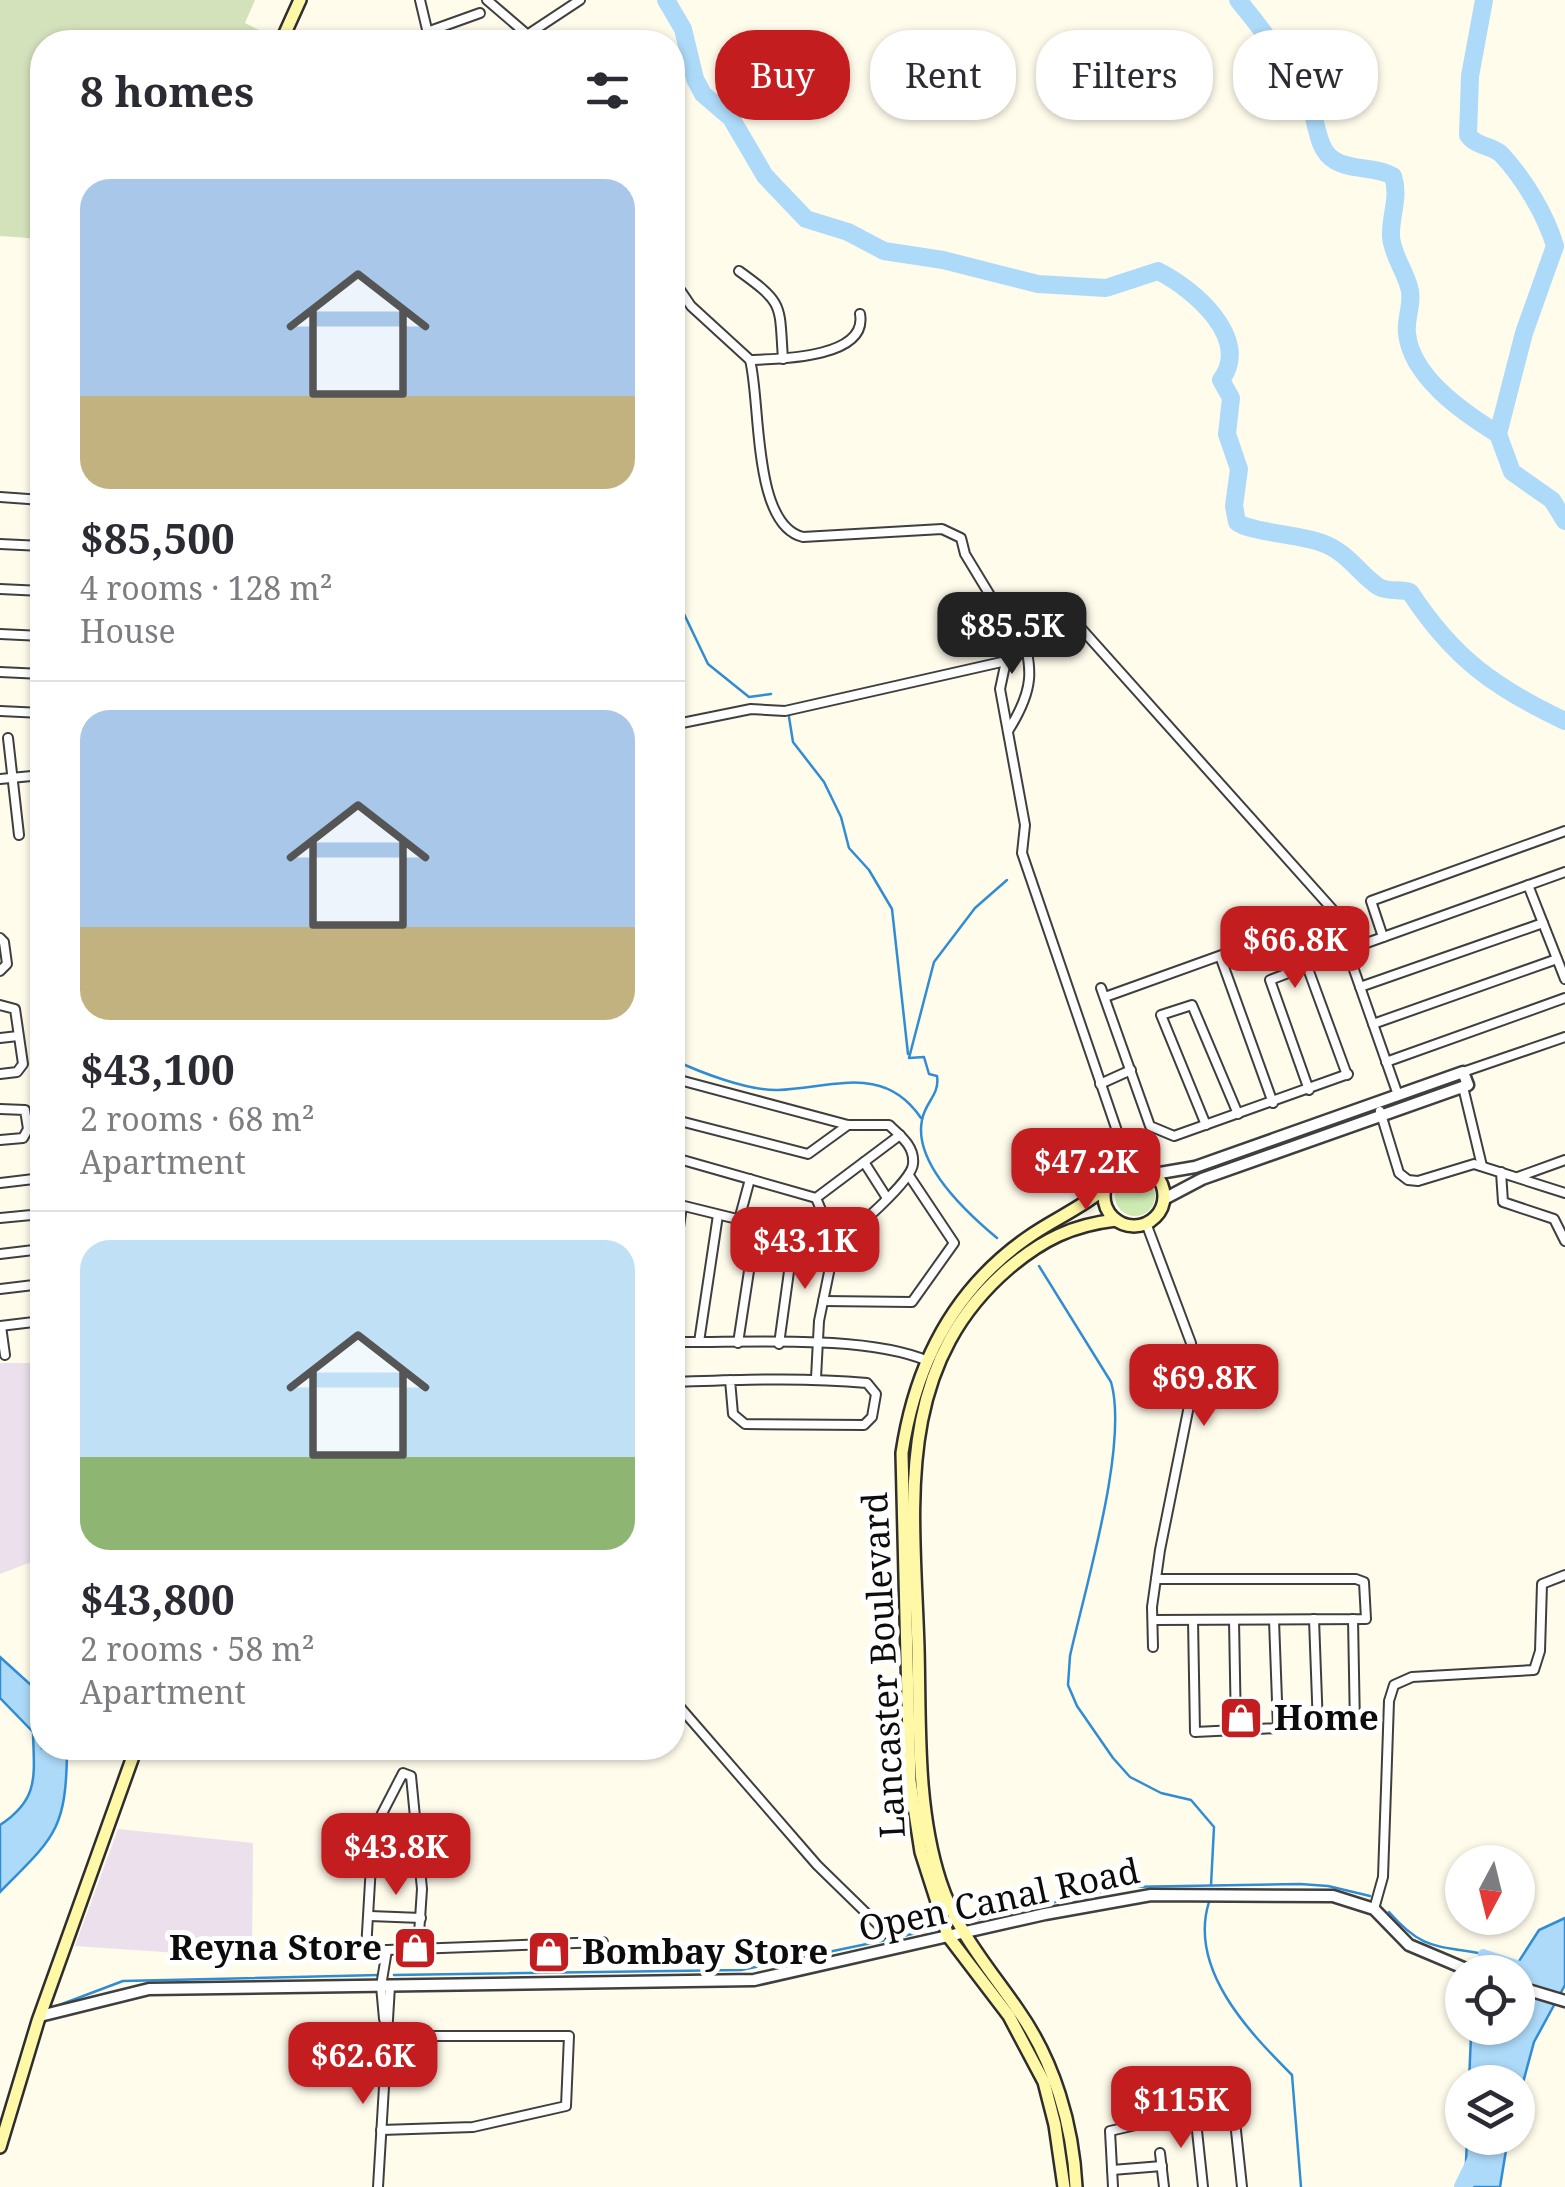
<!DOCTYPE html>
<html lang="en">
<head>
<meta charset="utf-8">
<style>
  :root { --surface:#fff; --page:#f2f2f3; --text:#2b2b33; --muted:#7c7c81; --line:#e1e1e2; --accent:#c41d1f }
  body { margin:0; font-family:"Noto Serif",serif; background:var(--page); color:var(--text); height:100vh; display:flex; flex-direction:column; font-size:38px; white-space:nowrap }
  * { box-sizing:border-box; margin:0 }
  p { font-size:32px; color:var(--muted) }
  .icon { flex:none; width:55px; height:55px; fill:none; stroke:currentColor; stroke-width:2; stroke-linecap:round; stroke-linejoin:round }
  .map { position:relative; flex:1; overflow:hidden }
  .panel { position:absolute; left:30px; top:30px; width:655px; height:1730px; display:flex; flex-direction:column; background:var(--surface); border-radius:40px; box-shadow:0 2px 8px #0004 }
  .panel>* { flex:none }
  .guide { position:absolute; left:715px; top:30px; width:700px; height:90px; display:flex; gap:20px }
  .needle { width:65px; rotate:187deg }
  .fabs { position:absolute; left:1445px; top:1845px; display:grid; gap:20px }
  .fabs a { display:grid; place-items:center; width:90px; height:90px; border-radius:50%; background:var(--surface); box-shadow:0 2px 8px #0004; font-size:50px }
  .price { position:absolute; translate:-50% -85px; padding:0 22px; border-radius:20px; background:var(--accent); color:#fff; font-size:32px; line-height:65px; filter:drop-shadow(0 2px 5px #0008) }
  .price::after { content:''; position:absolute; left:50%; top:60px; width:30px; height:22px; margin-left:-15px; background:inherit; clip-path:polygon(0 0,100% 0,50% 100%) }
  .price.active { background:#222; color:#fff }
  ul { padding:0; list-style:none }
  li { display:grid; align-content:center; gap:20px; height:530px; padding:0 50px }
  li+li { border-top:2px solid var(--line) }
  li span { display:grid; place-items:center; height:310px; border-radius:30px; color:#555 }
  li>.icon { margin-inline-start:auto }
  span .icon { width:180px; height:180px; fill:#fffc; stroke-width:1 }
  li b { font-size:42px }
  h2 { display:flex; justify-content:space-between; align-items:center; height:120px; padding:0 50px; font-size:42px }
  .pill { padding:0 35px; border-radius:40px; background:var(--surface); box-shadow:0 2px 8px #0004; font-size:35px; line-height:90px }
  .pill.active { background:var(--accent); color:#fff }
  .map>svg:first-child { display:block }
</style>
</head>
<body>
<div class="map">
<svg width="1565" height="2187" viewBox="0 0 1565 2187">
  <rect width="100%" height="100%" fill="#fffcec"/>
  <!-- industrial -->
  <g fill="#ebe0ec">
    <path d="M0,1363H42V1558L0,1574Z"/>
    <path d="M118,1829L253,1843L252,1958L75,1946Z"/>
  </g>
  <!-- green -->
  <circle fill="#ceebb3" cx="1135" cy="1196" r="20"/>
  <!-- cemetery -->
  <path fill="#d4e2bc" d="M0,0H255L245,23L275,38L273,42H42V239L0,236Z"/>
  <!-- water -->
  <g fill="#addaf9" stroke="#308dd4" stroke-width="2.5">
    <path d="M0,1657L42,1695V1748H66L67,1753C66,1832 53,1838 0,1892V1825C40,1799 34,1775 33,1732L0,1698Z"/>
    <path d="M1565,1918V1985L1534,2042L1518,2101V2082H1469L1471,2036L1476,2028H1518V1972H1512L1539,1930Z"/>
    <path d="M1467,2138H1508L1500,2187H1465Z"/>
  </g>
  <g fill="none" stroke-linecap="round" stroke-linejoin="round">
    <!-- stream -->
    <g stroke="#308dd4" stroke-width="2.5">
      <path d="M672,589L708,664L749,697L771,694"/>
      <path d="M789,717L793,742L824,782L841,817L849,848L869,870L892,909L908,1054"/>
      <path d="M672,1059C699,1072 748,1091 778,1090C832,1088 884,1063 921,1118"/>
      <path d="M997,1238C967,1213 913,1164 922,1120C925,1102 940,1095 937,1076L929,1074L924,1057L909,1058L934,962L975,908L1007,880"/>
      <path d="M1039,1266L1111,1382C1129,1444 1085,1588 1070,1656L1068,1685L1077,1706L1113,1758L1130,1777L1161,1793L1191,1800L1214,1827L1211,1885"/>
      <path d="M1209,1902C1188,1969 1249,2032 1292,2075L1301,2187"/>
      <path d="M1389,1912C1423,1951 1437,1945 1483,1954"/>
      <path d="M965,1922L1123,1887L1300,1884L1328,1886L1370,1896"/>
      <path d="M895,1938L937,1928"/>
      <path d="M394,1975L741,1970L886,1940"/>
      <path d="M54,2007L123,1981L379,1975"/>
    </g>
    <!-- canal -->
    <path stroke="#addaf9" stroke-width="10" d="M1483,1954L1526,1968"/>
    <!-- river -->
    <g stroke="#addaf9" stroke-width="18">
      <path d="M666,0L683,29L695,79L703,94L731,118L765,176L806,219L848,232L884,251L943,260L1038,284L1106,288L1158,271C1194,289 1252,339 1221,380L1231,398L1227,434L1239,469L1234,506L1237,522C1248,532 1303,535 1322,543C1348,552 1360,575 1379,587C1388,592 1400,589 1410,592C1453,658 1495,688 1565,721"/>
      <path d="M1238,0C1263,30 1302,82 1314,118C1318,133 1320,151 1334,160C1351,171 1375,166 1393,176C1400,198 1390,215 1391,237C1393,256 1404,269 1409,287C1414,301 1405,319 1407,333C1411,377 1464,413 1498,434"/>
      <path d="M1484,0L1470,76L1468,135C1476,147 1492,145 1502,155C1524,179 1546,215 1555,246L1524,333L1498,434L1512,472L1552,500L1565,521"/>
      <path d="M1463,2187L1487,2138"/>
    </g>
    <!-- minor casing -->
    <g stroke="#3f3f3f" stroke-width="12">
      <g id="minor">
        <path d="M420,0L430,42"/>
        <path d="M487,0L536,42"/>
        <path d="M427,32L480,13"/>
        <path d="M527,35L580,0"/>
        <path d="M739,271C785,304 779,304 783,359"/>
        <path d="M672,278L691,306L750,360C761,402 752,525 803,537L942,529L961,538L965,554L1005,620C1032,626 1053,613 1079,626L1333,910L1398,1095"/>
        <path d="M750,360C780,359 868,358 860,314"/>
        <path d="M0,497L42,500"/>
        <path d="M0,544L42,546"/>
        <path d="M0,589L42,591"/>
        <path d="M1005,620L1006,661L1000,689L1025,825L1022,853L1129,1166"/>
        <path d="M0,634L42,636"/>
        <path d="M0,672L42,674"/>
        <path d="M0,711L42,713"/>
        <path d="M672,725L751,709L785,711L1006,661"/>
        <path d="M1008,731C1034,690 1034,670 1020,624"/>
        <path d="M8,738L19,835"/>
        <path d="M0,779L42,775"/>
        <path d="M1528,885L1565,979"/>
        <path d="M1383,937L1371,901L1565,831"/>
        <path d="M0,938L4,942L7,964L0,971"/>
        <path d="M1347,950L1565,872"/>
        <path d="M1220,956L1273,1103"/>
        <path d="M1360,987L1543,923"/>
        <path d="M1101,988L1150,1126L1174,1136L1348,1074"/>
        <path d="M1105,997L1308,924"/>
        <path d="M0,1005L15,1009L23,1064L17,1072L0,1074"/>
        <path d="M1373,1024L1557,959"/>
        <path d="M0,1038L18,1036"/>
        <path d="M1386,1062L1565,998"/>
        <path d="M1463,1072L1565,1037"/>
        <path d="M672,1078L848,1125H889C901,1136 915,1147 913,1164C912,1181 851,1234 835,1243L672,1203"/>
        <path d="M1100,1084L1131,1070"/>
        <path d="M1463,1087L1482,1166"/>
        <path d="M1309,1090L1270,980L1307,966L1347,1075"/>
        <path d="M0,1109L25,1110L28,1129L23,1138L0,1140"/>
        <path d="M1380,1111L1399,1173L1408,1180L1418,1181L1474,1164L1565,1193"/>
        <path d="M672,1119L808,1154L848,1125"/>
        <path d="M1206,1125L1161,1015L1192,1005L1238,1114"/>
        <path d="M672,1157L816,1198L900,1135"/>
        <path d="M864,1162L887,1198"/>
        <path d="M1501,1172L1503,1202L1554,1219L1565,1241"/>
        <path d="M1518,1177L1565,1160"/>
        <path d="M0,1183L42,1178"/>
        <path d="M0,1218L42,1214"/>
        <path d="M739,1220L750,1179"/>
        <path d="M1146,1223L1191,1343L1195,1376L1160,1550L1152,1607L1153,1647"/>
        <path d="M0,1254L42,1249"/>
        <path d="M672,1277L682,1206"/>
        <path d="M0,1289L42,1284"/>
        <path d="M823,1301L912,1302L954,1243L910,1177"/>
        <path d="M36,1322L40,1354"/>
        <path d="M0,1326L42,1321"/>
        <path d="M1,1326L5,1355"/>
        <path d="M672,1342C745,1343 864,1334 928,1361"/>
        <path d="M699,1342L718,1215"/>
        <path d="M738,1343L756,1225"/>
        <path d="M779,1344L794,1235"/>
        <path d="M816,1378L819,1321L835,1243L816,1198"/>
        <path d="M672,1382C738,1380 802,1377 867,1383L876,1394L872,1417L864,1425L745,1424L733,1414L730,1380"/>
        <path d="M1314,1619L1318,1727H1355L1353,1619"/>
        <path d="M1153,1620L1366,1619L1364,1582L1356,1579H1156"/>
        <path d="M1193,1620L1195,1732L1278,1728L1274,1620"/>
        <path d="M1234,1620L1236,1730"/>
        <path d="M672,1698L817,1865L901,1947"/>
        <path d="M1374,1909L1383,1877L1389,1701L1394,1685L1412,1677L1534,1670L1540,1651L1542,1584L1565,1575"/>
        <path d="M370,1916L421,1918"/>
        <path d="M418,1949L422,1889L411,1776L403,1773L373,1831L366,1950H387L603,1942"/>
        <path d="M384,2019L381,1986L387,1950"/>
        <path d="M1195,2112L1203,2187"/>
        <path d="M381,2130L473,2127L566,2106L569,2036H385"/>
        <path d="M1160,2153L1164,2187"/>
        <path d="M1112,2170L1162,2166"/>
        <path d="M378,2187L390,1986"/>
        <path d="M1113,2187L1110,2131L1226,2104L1234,2112L1242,2187"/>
      </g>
    </g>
    <!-- tertiary casing -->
    <g stroke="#3f3f3f" stroke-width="15">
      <g id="tertiary">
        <path d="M1154,1174L1195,1167L1463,1072L1468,1085L1202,1179L1164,1199"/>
        <path d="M1518,1987L1565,2001"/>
        <path d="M40,2016L149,1989L754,1980L1045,1914L1151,1895L1333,1896L1374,1909L1409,1945L1473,1972"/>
      </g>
    </g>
    <!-- secondary casing -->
    <g stroke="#2e2e2e" stroke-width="16">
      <g id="secondary">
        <path d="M281,42L300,0"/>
        <circle cx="1134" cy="1196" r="30"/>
        <path d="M0,2147L38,2021L136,1748"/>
        <path d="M1064,2187L1055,2125L1044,2082L1009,2016L948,1936L921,1852L910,1781L902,1453C915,1366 953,1290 1027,1238C1052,1220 1080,1209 1105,1188"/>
        <path d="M1076,2187C1073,2125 1054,2061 1018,2010C989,1968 956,1931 940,1881C916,1807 920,1725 918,1648C914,1510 891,1369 1009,1268C1042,1240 1072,1225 1116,1220"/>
      </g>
    </g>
    <!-- minor -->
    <use href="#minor" stroke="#fff" stroke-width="8"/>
    <!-- tertiary -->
    <use href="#tertiary" stroke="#fff" stroke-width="10"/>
    <!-- secondary -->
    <use href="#secondary" stroke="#fff8a7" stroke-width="11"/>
  </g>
  <!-- icons -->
  <defs>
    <g id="shop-square" transform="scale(2.25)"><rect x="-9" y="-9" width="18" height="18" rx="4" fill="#c41d1f" stroke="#fff"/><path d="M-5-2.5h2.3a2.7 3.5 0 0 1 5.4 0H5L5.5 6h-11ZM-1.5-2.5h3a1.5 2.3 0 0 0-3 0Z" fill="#fff"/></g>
  </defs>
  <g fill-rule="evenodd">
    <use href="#shop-square" x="1241" y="1718"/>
    <use href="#shop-square" x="415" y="1948"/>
    <use href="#shop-square" x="549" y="1952"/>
  </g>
  <g text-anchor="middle" stroke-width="10" stroke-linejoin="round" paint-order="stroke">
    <!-- street labels -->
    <g font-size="35" fill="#0c0c0c" stroke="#fff">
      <text transform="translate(884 1665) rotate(-93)" y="12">Lancaster Boulevard</text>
      <text transform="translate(999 1900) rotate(-12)" y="12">Open Canal Road</text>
    </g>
    <!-- poi labels -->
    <g font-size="35" font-weight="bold" fill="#0c0c0c" stroke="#fff" text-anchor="start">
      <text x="1274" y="1730">Home</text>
      <text x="382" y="1960" text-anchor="end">Reyna Store</text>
      <text x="582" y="1964">Bombay Store</text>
    </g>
  </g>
</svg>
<div class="fabs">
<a><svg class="needle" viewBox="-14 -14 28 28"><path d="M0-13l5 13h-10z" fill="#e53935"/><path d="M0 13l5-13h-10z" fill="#7c7c81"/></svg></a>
<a><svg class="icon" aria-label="locate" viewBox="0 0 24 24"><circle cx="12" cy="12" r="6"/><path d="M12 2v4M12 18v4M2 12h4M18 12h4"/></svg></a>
<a><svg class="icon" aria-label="layers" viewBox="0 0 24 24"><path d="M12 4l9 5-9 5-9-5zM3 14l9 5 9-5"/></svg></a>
</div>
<b class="price active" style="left:1012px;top:677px">$85.5K</b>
<b class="price" style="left:1295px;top:991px">$66.8K</b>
<b class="price" style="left:1086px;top:1213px">$47.2K</b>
<b class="price" style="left:805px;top:1292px">$43.1K</b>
<b class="price" style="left:1204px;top:1429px">$69.8K</b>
<b class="price" style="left:396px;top:1898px">$43.8K</b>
<b class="price" style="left:363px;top:2107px">$62.6K</b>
<b class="price" style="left:1181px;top:2151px">$115K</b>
<div class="guide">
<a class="pill active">Buy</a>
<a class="pill">Rent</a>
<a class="pill">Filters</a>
<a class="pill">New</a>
</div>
<section class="panel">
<h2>8 homes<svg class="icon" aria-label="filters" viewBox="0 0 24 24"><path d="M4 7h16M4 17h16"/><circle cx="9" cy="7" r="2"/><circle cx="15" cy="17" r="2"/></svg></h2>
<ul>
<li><span style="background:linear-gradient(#a9c7e8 70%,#c2b280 0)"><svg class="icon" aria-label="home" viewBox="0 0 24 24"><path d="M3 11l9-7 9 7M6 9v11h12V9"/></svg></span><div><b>$85,500</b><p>4 rooms · 128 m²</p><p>House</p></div></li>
<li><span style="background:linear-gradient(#a9c7e8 70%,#c2b280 0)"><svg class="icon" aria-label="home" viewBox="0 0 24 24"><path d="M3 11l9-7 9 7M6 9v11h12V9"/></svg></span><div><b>$43,100</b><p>2 rooms · 68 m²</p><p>Apartment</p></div></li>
<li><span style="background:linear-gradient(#bfe0f5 70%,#8fb573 0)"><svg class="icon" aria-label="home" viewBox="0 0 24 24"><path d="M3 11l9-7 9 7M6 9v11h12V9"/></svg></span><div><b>$43,800</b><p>2 rooms · 58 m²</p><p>Apartment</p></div></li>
</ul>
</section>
</div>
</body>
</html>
